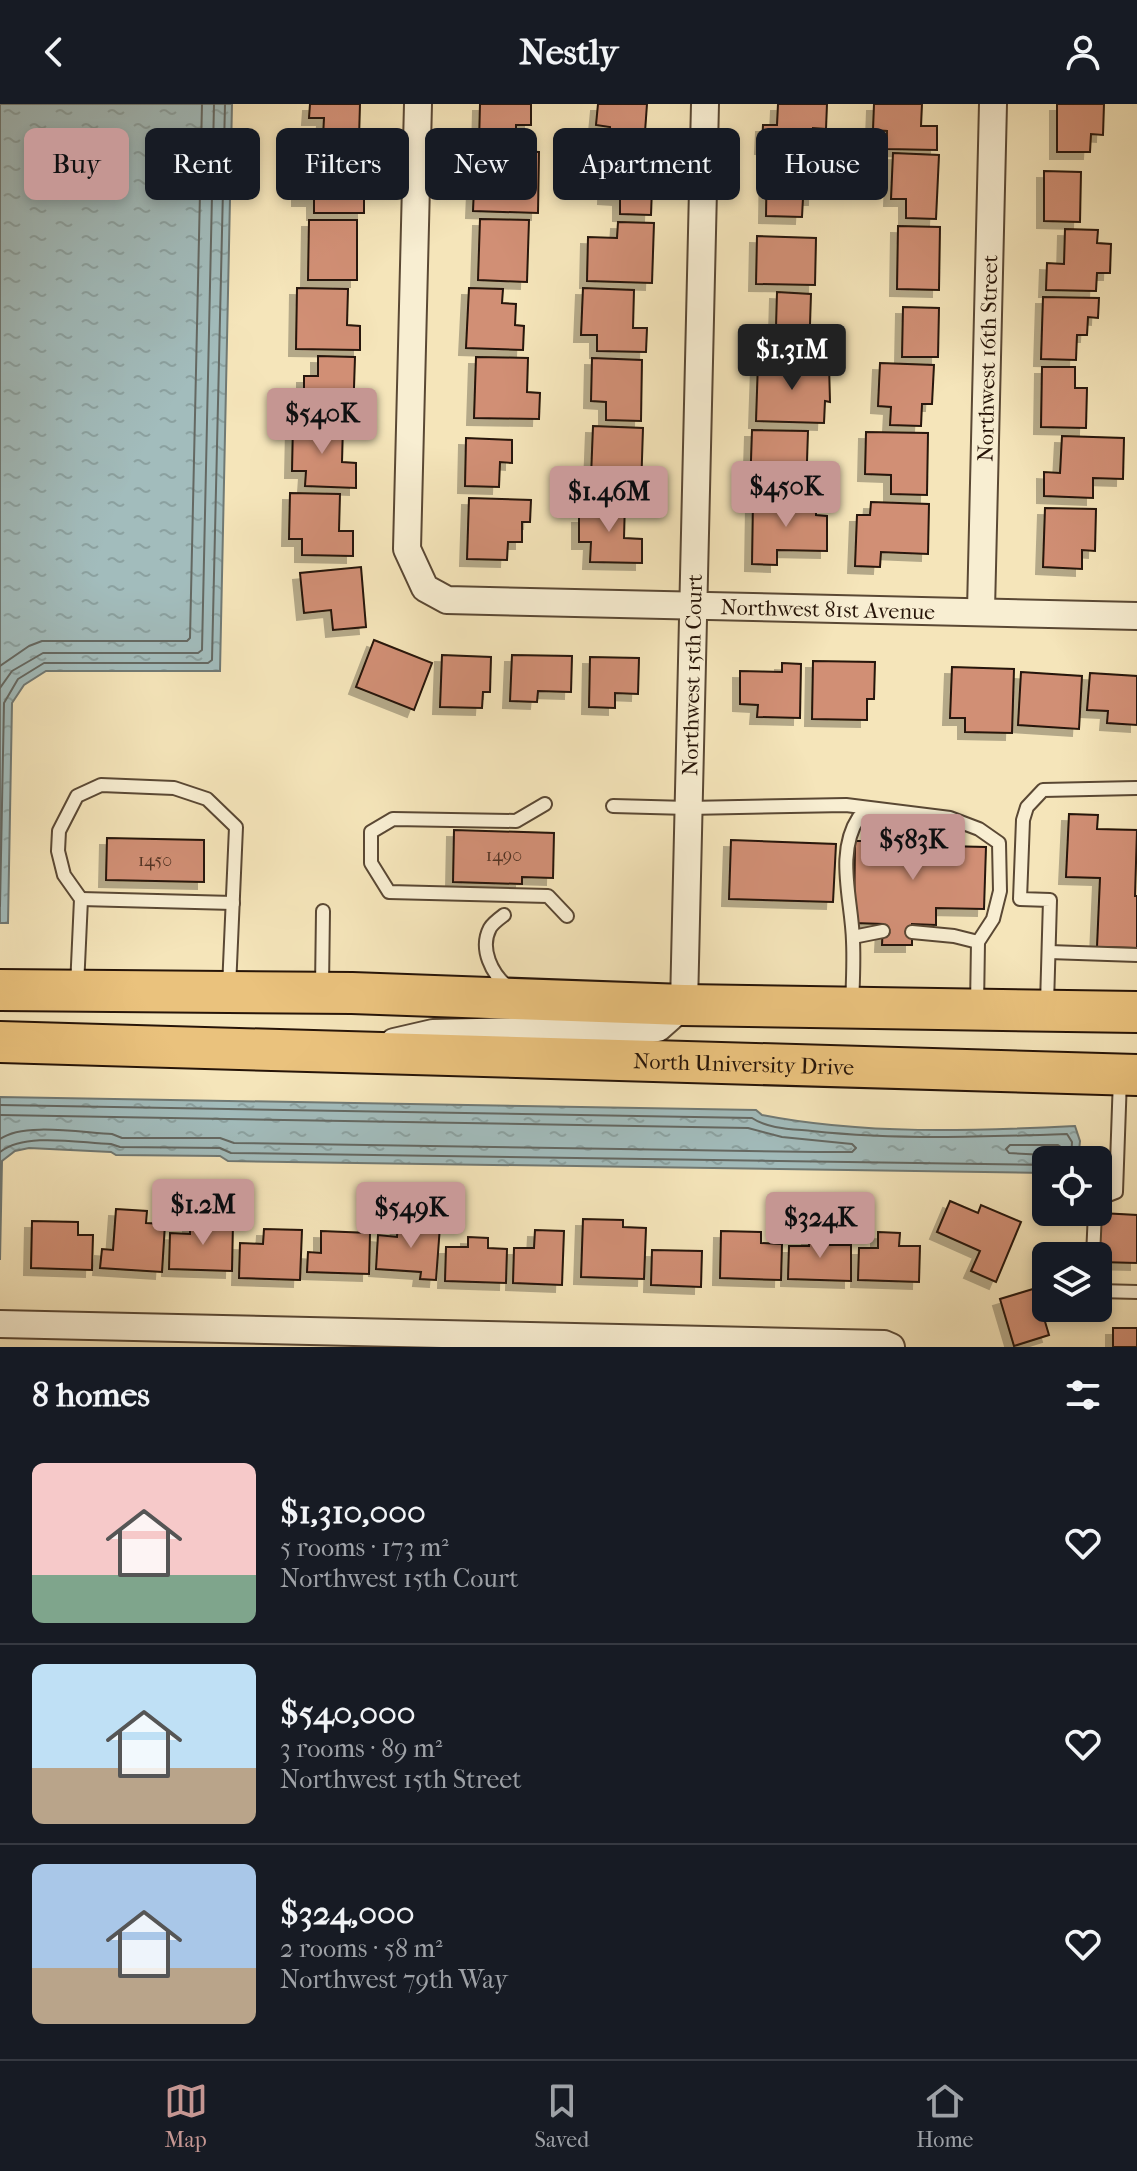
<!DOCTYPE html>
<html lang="en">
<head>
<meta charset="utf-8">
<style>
  :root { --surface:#171b24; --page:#20242c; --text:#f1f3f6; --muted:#9ea1a6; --line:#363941; --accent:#c59692 }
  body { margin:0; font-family:"IM FELL French Canon",serif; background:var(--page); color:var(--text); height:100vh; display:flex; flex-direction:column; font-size:30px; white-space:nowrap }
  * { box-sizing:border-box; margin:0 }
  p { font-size:26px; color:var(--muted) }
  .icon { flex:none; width:44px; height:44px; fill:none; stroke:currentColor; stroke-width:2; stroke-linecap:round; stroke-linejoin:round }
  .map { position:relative; height:1243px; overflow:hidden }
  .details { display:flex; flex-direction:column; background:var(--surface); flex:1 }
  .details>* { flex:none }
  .hud { position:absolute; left:24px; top:24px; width:1090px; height:72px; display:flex; gap:16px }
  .buttons { position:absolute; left:1032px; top:1042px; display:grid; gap:16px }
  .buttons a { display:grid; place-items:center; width:80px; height:80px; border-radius:12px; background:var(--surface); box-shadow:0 4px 12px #0003; font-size:40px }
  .price { position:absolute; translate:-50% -68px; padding:0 18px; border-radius:8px; background:var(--accent); color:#111; font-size:26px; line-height:52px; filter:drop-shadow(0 2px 4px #0008) }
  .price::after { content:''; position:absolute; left:50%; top:48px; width:24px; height:18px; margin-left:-12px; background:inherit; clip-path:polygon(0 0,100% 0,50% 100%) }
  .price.on { background:#222; color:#fff }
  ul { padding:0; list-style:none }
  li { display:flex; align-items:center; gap:24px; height:200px; padding:0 32px }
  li+li { border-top:2px solid var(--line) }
  li span { display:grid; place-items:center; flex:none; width:224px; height:160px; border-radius:12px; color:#555 }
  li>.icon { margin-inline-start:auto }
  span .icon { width:96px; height:96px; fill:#fffc; stroke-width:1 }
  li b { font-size:34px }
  h2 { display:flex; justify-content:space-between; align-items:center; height:96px; padding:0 32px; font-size:34px }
  .chip { padding:0 28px; border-radius:12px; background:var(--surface); box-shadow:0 4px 12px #0003; font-size:28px; line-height:72px }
  .chip.on { background:var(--accent); color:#111 }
  header { display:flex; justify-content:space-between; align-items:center; height:104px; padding:0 32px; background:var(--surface); font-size:36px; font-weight:800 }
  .tab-bar { display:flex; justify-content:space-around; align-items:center; height:112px; border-top:2px solid var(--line); background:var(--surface); font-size:22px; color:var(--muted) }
  .tab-bar a { display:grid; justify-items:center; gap:4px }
  .tab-bar .on { color:var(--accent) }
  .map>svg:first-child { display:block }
</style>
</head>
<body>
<header><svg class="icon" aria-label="back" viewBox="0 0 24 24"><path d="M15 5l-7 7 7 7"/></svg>Nestly<svg class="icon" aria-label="person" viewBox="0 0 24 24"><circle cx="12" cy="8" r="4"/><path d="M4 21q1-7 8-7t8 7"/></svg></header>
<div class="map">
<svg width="1137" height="1243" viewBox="0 0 1137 1243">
  <defs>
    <pattern id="water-ripples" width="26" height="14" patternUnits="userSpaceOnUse" patternTransform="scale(2)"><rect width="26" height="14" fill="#a2bcbc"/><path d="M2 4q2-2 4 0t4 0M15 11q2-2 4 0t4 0" fill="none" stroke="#8ba1a0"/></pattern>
    <filter id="shadow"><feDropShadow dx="-7" dy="7" stdDeviation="0" flood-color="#0004"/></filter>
  </defs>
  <rect width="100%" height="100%" fill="#f5e5ba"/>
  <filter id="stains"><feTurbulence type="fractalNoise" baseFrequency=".0025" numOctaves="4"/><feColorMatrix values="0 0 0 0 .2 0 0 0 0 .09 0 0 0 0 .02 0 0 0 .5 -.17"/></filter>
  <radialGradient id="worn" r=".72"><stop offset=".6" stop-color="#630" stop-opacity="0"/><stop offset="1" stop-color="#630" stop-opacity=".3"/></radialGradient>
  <!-- water -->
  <g fill="url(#water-ripples)" stroke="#707974" stroke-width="2">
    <path d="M0,0H232L220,567H46L24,581L12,599L8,819H0Z"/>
    <path d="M0,993L756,1006L762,1011C864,1031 972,1027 1075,1022L1080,1037L1078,1056H1046V1069L228,1057L220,1052L116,1051L111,1048L29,1044L15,1047L2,1057L0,1156Z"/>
  </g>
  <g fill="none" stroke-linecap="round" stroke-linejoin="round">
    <!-- shore -->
    <g stroke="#646862" stroke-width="2">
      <path d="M0,562L29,542L42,537H187L190,534L202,0"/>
      <path d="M0,584L12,567L43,549H198L202,546L214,0"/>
      <path d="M0,802L4,599L18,575L44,559H208L212,556L225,0"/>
      <path d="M0,1001L752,1014C768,1025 792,1025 812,1027C896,1036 982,1033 1067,1030L1072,1038L1071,1056"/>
      <path d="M0,1011L748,1024L782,1033L852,1040L856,1044L852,1048H817L234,1039L220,1034H122L112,1030C84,1029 23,1018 0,1035"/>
      <path d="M1010,1041H1058L1061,1043V1051L1056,1054L1046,1051L1009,1049L1006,1045Z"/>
      <path d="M0,1048C26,1028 79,1039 111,1040L120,1043L220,1044L231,1049L1046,1061"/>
    </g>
  </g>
  <!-- building -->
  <g fill="#d18f75" stroke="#261408" stroke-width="2" filter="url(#shadow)">
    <path d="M310,0H360L359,34L323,33L324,14H309Z"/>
    <path d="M480,0H531V21H516V40L479,39Z"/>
    <path d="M598,0H647L644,42L609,40L610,23L596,21Z"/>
    <path d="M778,0H827L826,25L813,24L812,45L762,43L763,21H777Z"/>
    <path d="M874,0H922L921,22H937V46L887,45V27L873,26Z"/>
    <path d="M1057,0H1104L1103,31L1091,30L1090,48H1057Z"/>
    <path d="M299,44H349V83H364V109H314V95H299Z"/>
    <path d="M489,46L539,48L538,109L473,107L474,84H488Z"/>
    <path d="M893,49L939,51L936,115L906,114V95H891Z"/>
    <path d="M767,51L816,53L815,94H803L802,113L766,112Z"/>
    <path d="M606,56L653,57L651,111L620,110V94L605,93Z"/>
    <path d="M1044,67L1081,68L1080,118L1044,117Z"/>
    <path d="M480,115L529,116L527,178L478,176Z"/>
    <path d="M309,116H357V176H308Z"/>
    <path d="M618,118L654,119L652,179L587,177L588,133L617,134Z"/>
    <path d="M898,122L940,123L939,186L897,185Z"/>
    <path d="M1065,125L1098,126L1097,139L1111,140L1110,169H1097L1096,187L1046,186L1047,159L1064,160Z"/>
    <path d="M757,132L816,134L815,181L756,180Z"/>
    <path d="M297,184L348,185L347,221L360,222V246L296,245Z"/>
    <path d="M469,184L503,185L502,199L516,200L515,221L524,222L523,246L466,244Z"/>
    <path d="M583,184L634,186L633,224H647L646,248L597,247V231H581Z"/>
    <path d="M777,188L811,190L809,251L758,250L759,222L776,223Z"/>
    <path d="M1043,193L1099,194L1098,214L1088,213L1087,231H1077L1076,256L1041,255Z"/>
    <path d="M903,203L939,204L938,253H902Z"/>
    <path d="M318,252L355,253L353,314H316L317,294H304V272H318Z"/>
    <path d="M476,253L528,254L527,288L540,289L539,315L474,314Z"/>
    <path d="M592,254L642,256L641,317L606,316V298L591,297Z"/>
    <path d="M758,258L829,260L830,298L825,297L824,319L756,317Z"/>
    <path d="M880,259L934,261L932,300H922L921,322L890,321L891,303L878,302Z"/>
    <path d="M1042,263H1075V284H1087L1086,324L1041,323Z"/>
    <path d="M293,319L343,321L342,358L356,359V384L305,382L306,367H292Z"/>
    <path d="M593,322L643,324L641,386L621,385V374L591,373Z"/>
    <path d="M752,326L808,327L806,388L750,386Z"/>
    <path d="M866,328L928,329L927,391L891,390V371L865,370Z"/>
    <path d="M1062,332L1124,334L1123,375L1093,374V394L1044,392V368L1060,369Z"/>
    <path d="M466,334L512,336V359L500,358L499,383L465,382Z"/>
    <path d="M290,389L340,390L339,427H353V452L302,451V435H289Z"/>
    <path d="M469,394L531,396L530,418H522V438H508L507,456L467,455Z"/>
    <path d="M592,396L625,397L624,434L642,435V459L590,458L591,438H579V412H591Z"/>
    <path d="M753,396L816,397V411L827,412V447L777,446V461L752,460Z"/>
    <path d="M871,398L929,400L928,450L881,448L880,463L855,462L857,411H870Z"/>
    <path d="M1045,404L1096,405L1095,447L1082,446V465L1043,463Z"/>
    <path d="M361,463L366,523L333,526L331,506L304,509L300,469Z"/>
    <path d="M374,536L432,559L414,606L356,583Z"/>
    <path d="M442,551L491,553L490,588H483L482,604L440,603Z"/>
    <path d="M512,551L572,552L571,588L538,587L537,598L510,597Z"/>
    <path d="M590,553L639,554L638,590L615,589V604L589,603Z"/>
    <path d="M813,557L875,558L874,595H867V616L812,615Z"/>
    <path d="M782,559L801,560L800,614L757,613L758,601L740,600V567L782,568Z"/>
    <path d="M952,563L1014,565L1012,629L965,628V614H950Z"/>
    <path d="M1021,568L1082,572L1079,625L1018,621Z"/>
    <path d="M1090,569L1137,572V621L1107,619L1108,607L1087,606Z"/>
    <path d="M1069,710L1098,711L1097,725L1137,726L1135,792H1137V844L1097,843L1100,774L1066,773Z"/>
    <path d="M874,718H904L903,741L986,743L984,805L936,804V821L912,820V841H882L883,820L854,819L855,737H873Z"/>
    <path d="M454,726L554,729L553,774L522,773V780L453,778Z"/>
    <path d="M107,734L204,736V778L106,776Z"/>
    <path d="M731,736L836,740L833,798L729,795Z"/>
    <path d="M950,1097L978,1109L981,1101L1021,1118L996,1178L971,1167L980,1147L937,1128Z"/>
    <path d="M116,1105L147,1107L146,1119L165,1120L162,1168L100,1164L102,1145L113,1146Z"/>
    <path d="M1101,1109L1137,1111V1159L1099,1158Z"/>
    <path d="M583,1115L623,1116V1123L646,1124L644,1175L581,1173Z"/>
    <path d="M32,1117L78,1118V1131H93L92,1166L31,1164Z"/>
    <path d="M190,1117L233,1118L232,1167L169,1165L170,1129L190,1130Z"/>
    <path d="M398,1119L440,1122L436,1176L420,1175L421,1168L376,1165L378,1131L397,1133Z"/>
    <path d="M264,1125L302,1126L300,1176L239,1174L240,1139L263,1140Z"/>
    <path d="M535,1126L564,1127L562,1181L513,1179L514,1144H534Z"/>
    <path d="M321,1127L370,1129L369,1170L307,1168L308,1148L321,1149Z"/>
    <path d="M721,1127L761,1128V1139L782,1140L781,1176L720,1174Z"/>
    <path d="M809,1127H831L830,1141H851V1177L788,1175L789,1142H809Z"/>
    <path d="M878,1128L900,1129L899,1142H920L919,1178L858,1176L859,1144H878Z"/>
    <path d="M468,1133L488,1134V1144L507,1145L506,1179L445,1177L446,1143H468Z"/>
    <path d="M652,1146L702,1147L701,1183L651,1181Z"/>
    <path d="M1046,1181V1203L1041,1204L1049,1231L1014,1242L1000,1195Z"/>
    <rect x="1113" y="1224" width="24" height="19"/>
  </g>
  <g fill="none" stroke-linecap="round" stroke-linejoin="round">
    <!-- service casing -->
    <g stroke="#5a4834" stroke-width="16">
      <g id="service">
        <path d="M545,700L516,717L393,715L371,728V759L389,788L548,792L567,812"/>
        <path d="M613,702L688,704L846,701L950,714L979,725L999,739L1000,787L993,815L978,838L977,902"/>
        <path d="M81,795L233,799"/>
        <path d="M504,811C500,814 493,819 490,824C479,845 492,870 508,883"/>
        <path d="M912,828L954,832L978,838"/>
        <path d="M853,833L883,827"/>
        <path d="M1049,848L1137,851"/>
        <path d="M77,883L81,795L64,771L58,747L59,727L77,692L101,681L174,684L207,695L236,723L229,884"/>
        <path d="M322,883L323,807"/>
        <path d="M852,900C853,879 854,858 853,837C852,796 835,749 859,713L877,708"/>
        <path d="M1047,900L1050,796L1020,795L1023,716L1027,703L1043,686L1136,684"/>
        <path d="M1098,1095L1116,1088L1120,974"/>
        <path d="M1093,1152L1095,1108"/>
        <path d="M1098,1187L1137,1188"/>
      </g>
    </g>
    <!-- minor casing -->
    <g stroke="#5a4834" stroke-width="30">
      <g id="minor">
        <path id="s1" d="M418,0L407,445L425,484L447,496L1137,512"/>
        <path id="s2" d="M981,506L993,0"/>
        <path id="s3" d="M394,938L433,929L658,924L684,901L705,0"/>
        <path d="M0,1220L884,1240L891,1243"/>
      </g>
    </g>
    <!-- primary casing -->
    <g stroke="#261408" stroke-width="44">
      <g id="primary">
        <path d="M0,886L352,889L684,901L1137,908"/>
        <path id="s4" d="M0,938L1137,971"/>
      </g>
    </g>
    <!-- service -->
    <use href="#service" stroke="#f8eed2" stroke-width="12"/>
    <!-- minor -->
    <use href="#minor" stroke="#f8eed2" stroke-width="26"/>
    <!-- primary -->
    <use href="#primary" stroke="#eac27d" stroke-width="40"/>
  </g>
  <g text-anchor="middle" stroke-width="8" stroke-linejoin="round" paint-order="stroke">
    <!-- number labels -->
    <g font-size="18" fill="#513323">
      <text x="504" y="757">1490</text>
      <text x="155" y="762">1450</text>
    </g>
    <!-- street labels -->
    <g font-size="22" fill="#261408" stroke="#f8eed2">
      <text dy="8" stroke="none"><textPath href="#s2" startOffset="252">Northwest 16th Street</textPath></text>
      <text dy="8" stroke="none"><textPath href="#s1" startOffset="894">Northwest 81st Avenue</textPath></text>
      <text dy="8" stroke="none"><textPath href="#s3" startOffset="630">Northwest 15th Court</textPath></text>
      <text dy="8" stroke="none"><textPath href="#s4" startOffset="744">North University Drive</textPath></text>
    </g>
  </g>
  <rect width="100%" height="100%" filter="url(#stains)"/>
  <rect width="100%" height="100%" fill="url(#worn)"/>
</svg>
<div class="buttons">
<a><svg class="icon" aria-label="locate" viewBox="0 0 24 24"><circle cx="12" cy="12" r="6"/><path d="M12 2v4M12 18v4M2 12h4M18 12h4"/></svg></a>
<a><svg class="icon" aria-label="layers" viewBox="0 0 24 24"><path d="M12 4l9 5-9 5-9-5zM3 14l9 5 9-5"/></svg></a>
</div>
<b class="price on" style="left:792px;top:288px">$1.31M</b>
<b class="price" style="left:322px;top:352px">$540K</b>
<b class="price" style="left:786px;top:425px">$450K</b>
<b class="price" style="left:609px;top:430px">$1.46M</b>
<b class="price" style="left:913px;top:778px">$583K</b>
<b class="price" style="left:203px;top:1143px">$1.2M</b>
<b class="price" style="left:411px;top:1146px">$549K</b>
<b class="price" style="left:820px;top:1156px">$324K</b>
<div class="hud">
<a class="chip on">Buy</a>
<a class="chip">Rent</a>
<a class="chip">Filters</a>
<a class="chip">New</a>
<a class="chip">Apartment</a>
<a class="chip">House</a>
</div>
</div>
<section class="details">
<h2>8 homes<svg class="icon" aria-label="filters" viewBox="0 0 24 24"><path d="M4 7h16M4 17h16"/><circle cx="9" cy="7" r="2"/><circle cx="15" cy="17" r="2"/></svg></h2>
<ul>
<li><span style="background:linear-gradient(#f6c9c9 70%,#7fa58c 0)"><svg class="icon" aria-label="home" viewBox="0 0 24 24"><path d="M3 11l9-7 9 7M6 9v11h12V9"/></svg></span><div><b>$1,310,000</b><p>5 rooms · 173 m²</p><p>Northwest 15th Court</p></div><svg class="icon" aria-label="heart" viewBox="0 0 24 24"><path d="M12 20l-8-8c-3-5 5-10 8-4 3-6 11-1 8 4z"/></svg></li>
<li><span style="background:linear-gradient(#bfe0f5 65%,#b9a48a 0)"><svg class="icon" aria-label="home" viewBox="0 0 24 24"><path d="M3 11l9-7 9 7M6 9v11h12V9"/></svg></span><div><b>$540,000</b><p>3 rooms · 89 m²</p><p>Northwest 15th Street</p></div><svg class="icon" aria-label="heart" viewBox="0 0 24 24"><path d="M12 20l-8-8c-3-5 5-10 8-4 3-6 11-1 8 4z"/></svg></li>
<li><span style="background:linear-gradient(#a9c7e8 65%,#b9a48a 0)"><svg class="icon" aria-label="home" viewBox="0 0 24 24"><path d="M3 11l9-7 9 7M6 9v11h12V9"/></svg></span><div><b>$324,000</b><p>2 rooms · 58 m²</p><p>Northwest 79th Way</p></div><svg class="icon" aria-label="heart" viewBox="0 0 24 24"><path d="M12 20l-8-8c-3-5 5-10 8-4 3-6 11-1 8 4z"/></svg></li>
</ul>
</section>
<nav class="tab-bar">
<a class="on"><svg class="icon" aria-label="map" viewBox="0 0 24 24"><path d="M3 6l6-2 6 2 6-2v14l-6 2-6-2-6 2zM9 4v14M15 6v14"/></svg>Map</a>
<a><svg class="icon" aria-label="saved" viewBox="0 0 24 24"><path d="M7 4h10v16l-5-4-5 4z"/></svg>Saved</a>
<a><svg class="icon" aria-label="home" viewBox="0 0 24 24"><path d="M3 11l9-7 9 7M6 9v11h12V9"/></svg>Home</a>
</nav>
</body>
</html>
